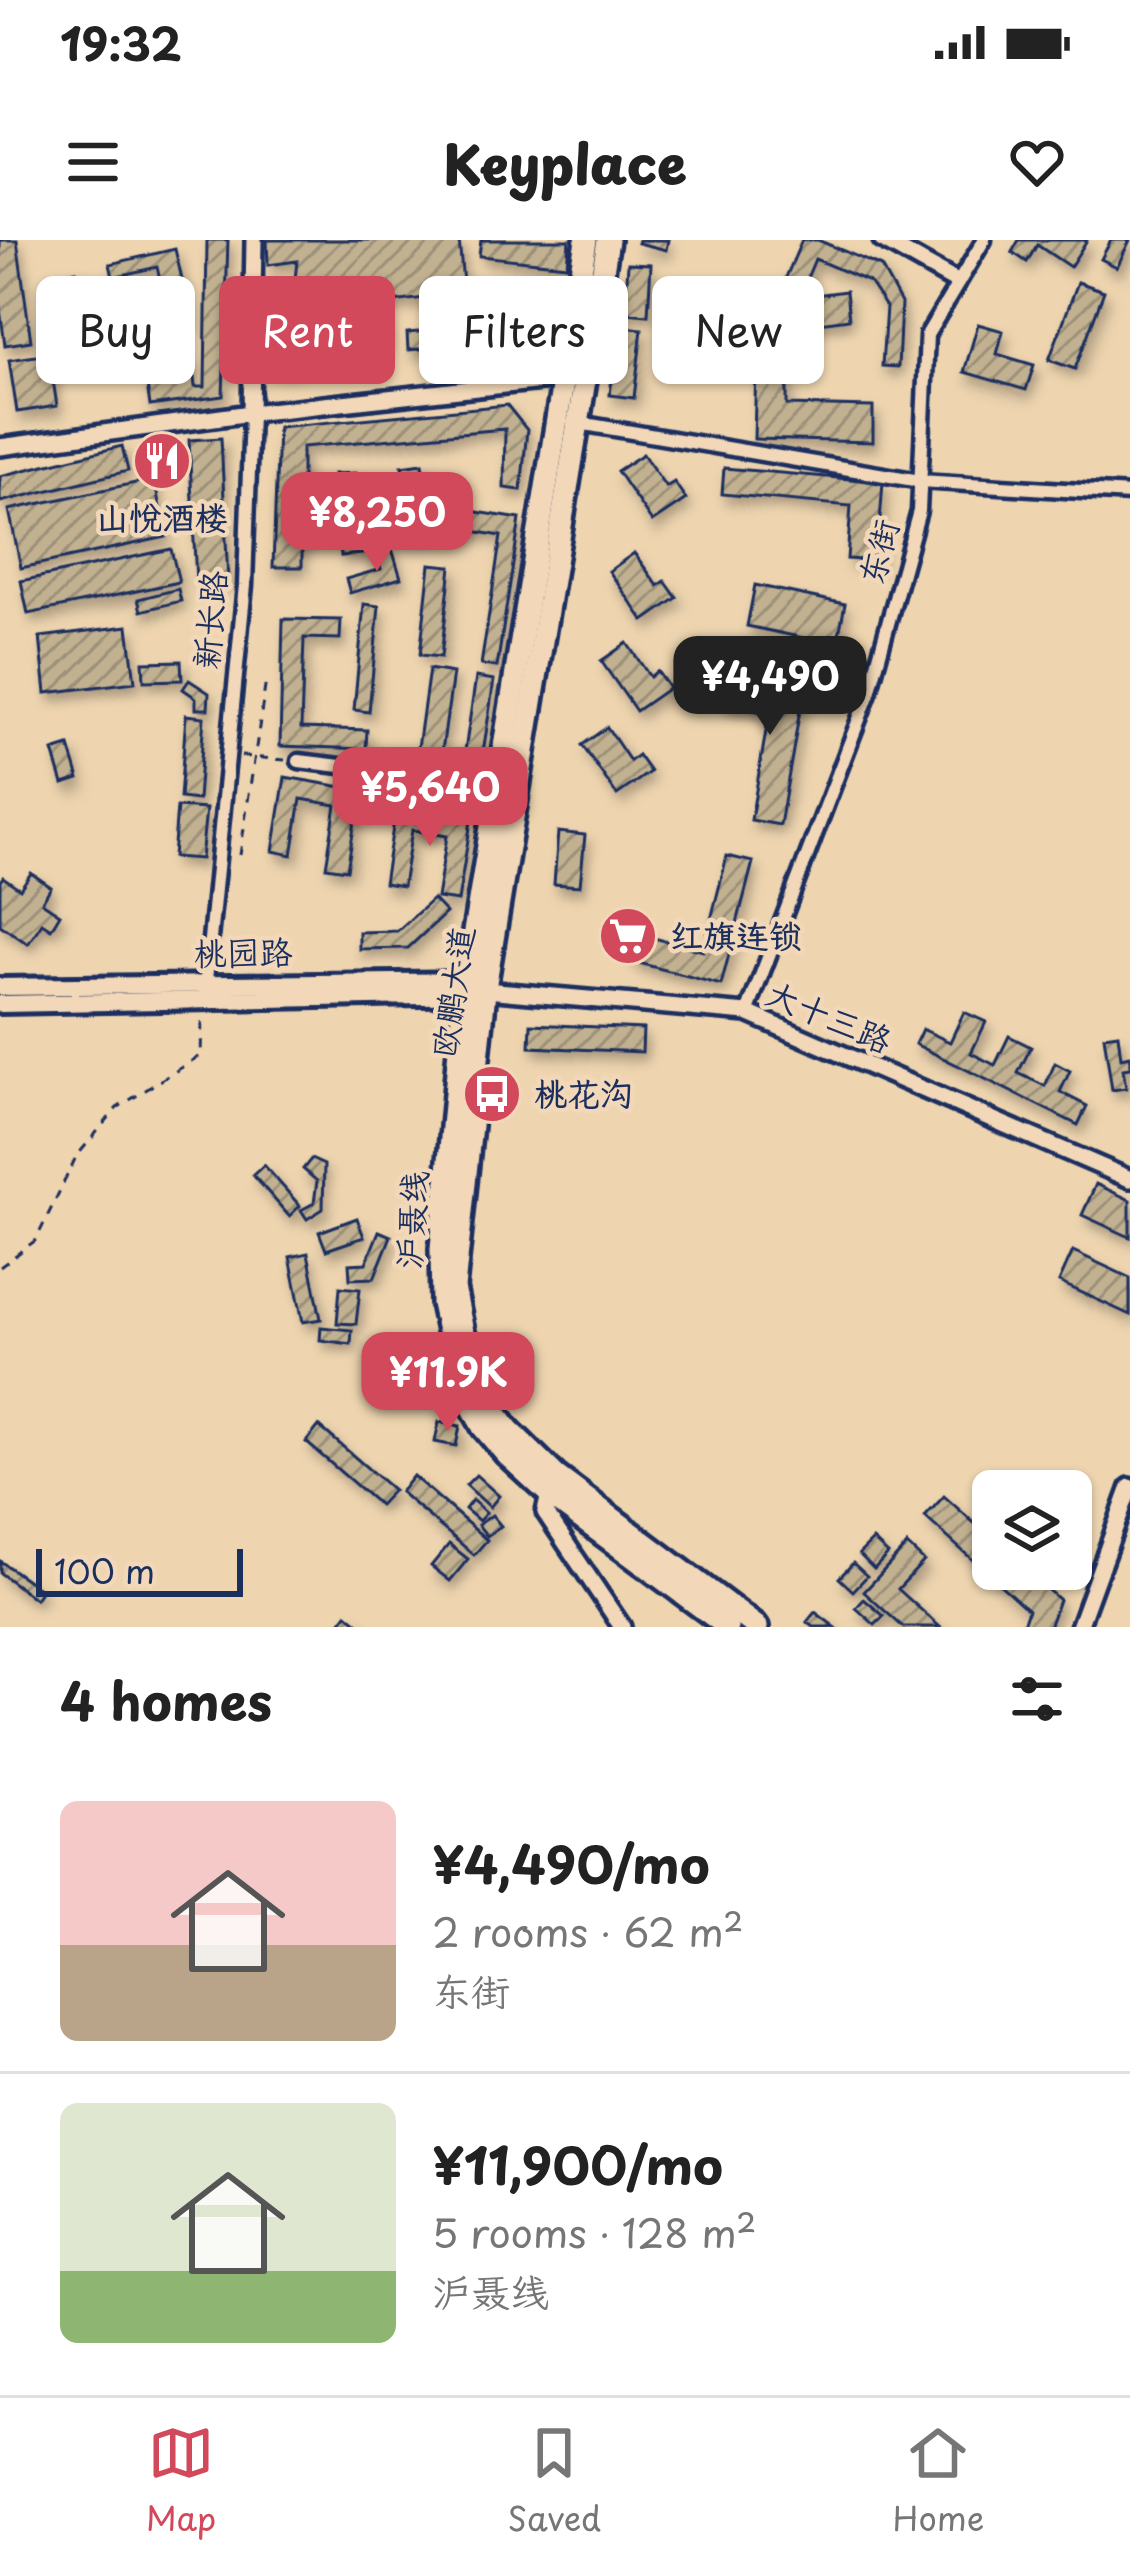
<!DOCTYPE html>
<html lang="en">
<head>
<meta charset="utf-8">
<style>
  :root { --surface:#fff; --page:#f2f2f2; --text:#222; --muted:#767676; --line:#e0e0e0; --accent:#d1495b }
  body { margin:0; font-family:"Playpen Sans","LXGW WenKai TC",sans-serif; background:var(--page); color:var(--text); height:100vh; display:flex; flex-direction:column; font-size:45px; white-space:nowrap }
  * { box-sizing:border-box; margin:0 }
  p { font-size:39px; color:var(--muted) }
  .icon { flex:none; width:66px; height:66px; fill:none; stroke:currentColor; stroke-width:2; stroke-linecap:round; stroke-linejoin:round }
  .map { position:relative; height:1387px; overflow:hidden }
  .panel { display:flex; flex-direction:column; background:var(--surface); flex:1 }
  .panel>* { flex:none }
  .top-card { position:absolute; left:36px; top:36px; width:1059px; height:108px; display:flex; gap:24px }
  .buttons { position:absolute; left:972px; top:1230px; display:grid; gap:24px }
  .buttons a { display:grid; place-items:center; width:120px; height:120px; border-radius:18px; background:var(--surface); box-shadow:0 3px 9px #0004; font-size:60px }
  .scale { position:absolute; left:36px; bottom:30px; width:207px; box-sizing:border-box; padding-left:12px; border:6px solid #1b2f5e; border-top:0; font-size:33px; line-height:42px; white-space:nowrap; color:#1b2f5e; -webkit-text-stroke:9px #f2d8b9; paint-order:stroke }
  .price { position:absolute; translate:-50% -102px; padding:0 27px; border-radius:24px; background:var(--accent); color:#fff; font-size:39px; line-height:78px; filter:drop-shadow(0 3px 6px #0008) }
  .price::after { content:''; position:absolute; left:50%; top:72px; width:36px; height:27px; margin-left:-18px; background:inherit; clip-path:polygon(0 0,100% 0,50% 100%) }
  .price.on { background:#222; color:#fff }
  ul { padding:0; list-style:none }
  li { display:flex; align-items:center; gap:36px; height:300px; padding:0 60px }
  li+li { border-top:3px solid var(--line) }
  li span { display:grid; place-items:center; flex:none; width:336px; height:240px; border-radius:18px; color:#555 }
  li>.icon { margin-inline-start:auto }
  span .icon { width:144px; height:144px; fill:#fffc; stroke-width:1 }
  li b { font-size:51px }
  h2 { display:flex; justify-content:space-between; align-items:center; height:144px; padding:0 60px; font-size:51px }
  .tag { padding:0 42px; border-radius:18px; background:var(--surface); box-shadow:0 3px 9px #0004; font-size:42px; line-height:108px }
  .tag.on { background:var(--accent); color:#fff }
  .status { display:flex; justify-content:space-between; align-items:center; height:84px; padding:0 60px; background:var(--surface); direction:ltr }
  .status svg { height:33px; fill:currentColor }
  header { display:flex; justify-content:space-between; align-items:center; height:156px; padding:0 60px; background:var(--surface); font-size:54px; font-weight:800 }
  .tabs { display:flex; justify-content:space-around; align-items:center; height:168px; border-top:3px solid var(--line); background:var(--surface); font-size:33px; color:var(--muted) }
  .tabs a { display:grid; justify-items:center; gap:6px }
  .tabs .on { color:var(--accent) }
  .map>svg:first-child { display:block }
</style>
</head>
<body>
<div class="status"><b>19:32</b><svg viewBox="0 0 49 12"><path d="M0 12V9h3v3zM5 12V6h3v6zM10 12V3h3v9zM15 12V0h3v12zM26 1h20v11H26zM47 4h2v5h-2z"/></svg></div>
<header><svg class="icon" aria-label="menu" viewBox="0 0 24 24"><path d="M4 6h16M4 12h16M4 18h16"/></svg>Keyplace<svg class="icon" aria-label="heart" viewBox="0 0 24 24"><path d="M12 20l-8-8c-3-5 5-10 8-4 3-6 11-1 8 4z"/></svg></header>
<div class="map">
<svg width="1130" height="1387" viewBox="0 0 1130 1387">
  <defs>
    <pattern id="building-hatch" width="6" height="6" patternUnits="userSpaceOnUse" patternTransform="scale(3)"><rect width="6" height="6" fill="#c1b190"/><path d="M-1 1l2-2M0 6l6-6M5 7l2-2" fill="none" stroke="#9c9079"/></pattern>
    <filter id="shadow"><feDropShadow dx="4.5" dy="8" stdDeviation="6" flood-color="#0004"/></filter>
  </defs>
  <rect width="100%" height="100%" fill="#eed5b0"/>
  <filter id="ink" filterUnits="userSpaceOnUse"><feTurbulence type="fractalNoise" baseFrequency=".00833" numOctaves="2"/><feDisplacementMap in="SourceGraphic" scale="24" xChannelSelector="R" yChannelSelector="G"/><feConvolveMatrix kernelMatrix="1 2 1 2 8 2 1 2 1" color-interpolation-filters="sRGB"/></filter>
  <g filter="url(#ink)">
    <!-- building -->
    <g fill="url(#building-hatch)" stroke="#1b2f5e" stroke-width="3" filter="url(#shadow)">
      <path d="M0,0H17L31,101L5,105L0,69Z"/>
      <path d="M207,0H228L223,156L150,166L144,123L192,118L195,147H205Z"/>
      <path d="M267,0H459L464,53L385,63V107L274,128L270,46L294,48L297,21L268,25Z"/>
      <path d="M481,0H569L567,25L479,16Z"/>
      <path d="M639,0H668L666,10L638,3Z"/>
      <path d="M802,0H818L881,27L901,63L898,127L882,126L886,67L869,42L815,19L802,50L784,42Z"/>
      <path d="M1019,0H1087L1070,27L1037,5L1027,22L1012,12Z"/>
      <path d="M1111,0H1130L1117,27L1101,19Z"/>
      <path d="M175,9L191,79L170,83L157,27L113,37L110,24Z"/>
      <path d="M628,23L651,24L648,75L625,73Z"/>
      <path d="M76,31L87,113L61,117L50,35Z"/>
      <path d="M1078,42L1104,51L1075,129L1049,120Z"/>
      <path d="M533,47L544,48L543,75L514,107L481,111L479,91L511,87L531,63Z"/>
      <path d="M846,51L849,79L781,88L777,60Z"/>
      <path d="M162,78L165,94L121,103L118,87Z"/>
      <path d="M978,84L1003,91L997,114L1034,125L1026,150L964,132Z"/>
      <path d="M618,86L642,89L634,158L610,155Z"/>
      <path d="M469,87L471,104L408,110L407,93Z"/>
      <path d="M49,114L57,166L17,172L9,120Z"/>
      <path d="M756,127H787V165L873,167V202L754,199Z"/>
      <path d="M507,165L527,190L521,250L504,248L505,189L302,207V327H273L278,187Z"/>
      <path d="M221,198L228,341L196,342L189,200Z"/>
      <path d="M122,206L128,231L0,262V236Z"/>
      <path d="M643,214L666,247L674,242L686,259L652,282L617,231Z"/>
      <path d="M423,223L433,289L412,292L402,226Z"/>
      <path d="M724,228L883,242L877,321L847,319L851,266L722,254Z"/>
      <path d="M356,233L363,314L341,316L334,234Z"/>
      <path d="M154,239L166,297L21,328L9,270Z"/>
      <path d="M471,271L520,279L497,427L481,425L501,296L468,290Z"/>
      <path d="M171,309L179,342L28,374L21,341Z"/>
      <path d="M392,309L401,338L350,353L346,339L381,329L377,313Z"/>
      <path d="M634,313L658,346L665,341L677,358L644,381L609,331Z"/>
      <path d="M430,324L451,326L441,417L420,415Z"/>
      <path d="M755,345L845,364L837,405L747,386Z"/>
      <path d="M178,349L181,361L141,371L138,359Z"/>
      <path d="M364,364L379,366L369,472L354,470Z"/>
      <path d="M283,379L341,380L340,399L304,398L301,488L367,490L366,509L280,506Z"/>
      <path d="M128,386L135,442L46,453L40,397Z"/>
      <path d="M627,403L650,437L657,431L669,448L636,471L601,421Z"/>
      <path d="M181,421L182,440L144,441L143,422Z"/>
      <path d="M429,429L453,433L440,525L416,522Z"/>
      <path d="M728,434L804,447L780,585L751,580L769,473L723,465Z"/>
      <path d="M476,437L494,440L482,520L464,517Z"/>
      <path d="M189,440L209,453L208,469H196V458L183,449Z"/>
      <path d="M186,475L204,477L198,560L180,558Z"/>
      <path d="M607,487L630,521L638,515L650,532L617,555L582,505Z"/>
      <path d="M69,506L79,539L63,544L53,511Z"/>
      <path d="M285,537L360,550L347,630L326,627L336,565L301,559L292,615L273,611Z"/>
      <path d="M177,567L206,569L201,619L173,617Z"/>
      <path d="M396,569L471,581L458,661L437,658L447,596L412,590L403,646L384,643Z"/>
      <path d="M558,592L585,595L580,646L554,644Z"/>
      <path d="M727,616L753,622L721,745L635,722L615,687L635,676L646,696L703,711Z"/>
      <path d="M31,633L51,647L42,662L60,674L51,689L42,683L28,704L0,685V641L3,637L20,649Z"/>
      <path d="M433,659L446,673L408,708L359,709V692L397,691Z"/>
      <path d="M964,772L986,782L971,813L995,825L1009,796L1031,807L1018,833L1045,846L1055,823L1070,831L1060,852L1087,866L1078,885L915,804L922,789L950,802Z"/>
      <path d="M531,784L643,789L642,812L530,807Z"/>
      <path d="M1118,794L1121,818L1130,816V828L1123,829L1126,848L1112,850L1104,796Z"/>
      <path d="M311,919L324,925L323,969L307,979L301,970L314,963L317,941L303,929Z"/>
      <path d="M264,925L300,966L289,976L253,935Z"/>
      <path d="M1096,944L1130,960V997L1082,975Z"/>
      <path d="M357,978L364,997L326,1010L319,992Z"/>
      <path d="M379,991L391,996L374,1038L350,1039L349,1024L366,1023Z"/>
      <path d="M1073,1011L1130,1038V1075L1059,1042Z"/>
      <path d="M308,1013L321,1079L303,1082L290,1017Z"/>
      <path d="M340,1047L360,1049L356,1084L337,1083Z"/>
      <path d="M321,1087L352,1090L351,1104L320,1100Z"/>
      <path d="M439,1182L460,1186L456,1206L435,1202Z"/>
      <path d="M319,1186L393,1250L379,1265L306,1202Z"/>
      <path d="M476,1235L499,1256L490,1267L466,1245Z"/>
      <path d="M413,1236L487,1300L474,1315L400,1252Z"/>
      <path d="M944,1256L993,1300V1329H1024L1059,1360L1049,1387H1022L1028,1370L925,1277Z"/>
      <path d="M472,1260L486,1273L479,1281L465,1269Z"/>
      <path d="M492,1275L501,1286L487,1296L478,1285Z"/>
      <path d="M873,1300L888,1314L874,1329L859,1314Z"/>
      <path d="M449,1304L468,1319L450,1341L431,1326Z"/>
      <path d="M907,1305L924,1321L898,1349L940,1387H903L864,1352Z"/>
      <path d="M0,1321L41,1350L35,1359L0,1333Z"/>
      <path d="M853,1323L867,1336L853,1351L839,1338Z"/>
      <path d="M864,1359L884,1376L875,1385L856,1368Z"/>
      <path d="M815,1372L835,1387H814L807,1382Z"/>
      <path d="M347,1374L363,1387H337Z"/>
    </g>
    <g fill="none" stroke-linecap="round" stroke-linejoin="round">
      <!-- minor casing -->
      <g stroke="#1b2f5e" stroke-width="21">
        <g id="minor">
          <path d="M573,182L920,241L1130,254"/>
          <path d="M299,521L498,545"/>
          <path d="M205,750L245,345L251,173"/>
          <path d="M747,773L869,453L919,271L927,95L984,0"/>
        </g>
      </g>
      <!-- tertiary casing -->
      <g stroke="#1b2f5e" stroke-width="24">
        <g id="tertiary">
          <path d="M882,0L957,42"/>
          <path d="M251,173L254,0"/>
          <path d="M0,207L251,173L569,138"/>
          <path d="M485,750L747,773L1130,939"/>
          <path d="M549,1254L545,1272L622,1387"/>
          <path d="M1079,1387L1130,1247"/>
        </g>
      </g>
      <!-- secondary casing -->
      <g stroke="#1b2f5e" stroke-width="26">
        <g id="secondary">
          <path d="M0,747L473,741"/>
          <path d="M0,764L473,755"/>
        </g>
      </g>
      <!-- trunk casing -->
      <g stroke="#1b2f5e" stroke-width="30">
        <g id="trunk">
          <path d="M586,0L464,754L441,1009L442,1063L456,1128L469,1161L483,1187L506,1214L555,1259L728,1387"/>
          <path d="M608,0L486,742L454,1048L467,1111L485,1157L508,1189L556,1236L757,1387"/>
        </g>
      </g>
      <!-- path -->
      <g stroke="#1b2f5e" stroke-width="3" stroke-dasharray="9 9" stroke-linecap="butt">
        <path d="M241,516L285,520"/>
        <path d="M240,615L266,440"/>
        <path d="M0,1027L36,1000L76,917L117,868L201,815L202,776"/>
      </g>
      <!-- minor -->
      <use href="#minor" stroke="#f2d8b9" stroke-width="12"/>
      <!-- tertiary -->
      <use href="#tertiary" stroke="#f2d8b9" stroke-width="15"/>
      <!-- secondary -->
      <use href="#secondary" stroke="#f2d8b9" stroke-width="16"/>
      <!-- trunk -->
      <use href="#trunk" stroke="#f2d8b9" stroke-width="21"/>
    </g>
  </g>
  <!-- icons -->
  <defs>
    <g id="restaurant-disc" transform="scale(3)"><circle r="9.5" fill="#d1495b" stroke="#f2d8b9"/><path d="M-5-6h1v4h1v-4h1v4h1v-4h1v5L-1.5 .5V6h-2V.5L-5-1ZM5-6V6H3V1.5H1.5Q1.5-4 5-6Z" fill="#fff"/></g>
    <g id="supermarket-disc" transform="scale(3)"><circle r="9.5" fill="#d1495b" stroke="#f2d8b9"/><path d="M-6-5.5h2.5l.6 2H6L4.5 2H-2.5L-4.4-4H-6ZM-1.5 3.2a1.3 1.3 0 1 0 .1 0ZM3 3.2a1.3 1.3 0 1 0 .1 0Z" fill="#fff"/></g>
    <g id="bus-disc" transform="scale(3)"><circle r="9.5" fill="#d1495b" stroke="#f2d8b9"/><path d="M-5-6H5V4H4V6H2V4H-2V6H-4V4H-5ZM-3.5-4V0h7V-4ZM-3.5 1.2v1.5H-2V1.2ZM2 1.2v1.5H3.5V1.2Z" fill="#fff"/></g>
  </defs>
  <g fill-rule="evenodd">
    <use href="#restaurant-disc" x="162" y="221"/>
    <use href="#supermarket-disc" x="628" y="696"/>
    <use href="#bus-disc" x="492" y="854"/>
  </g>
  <g text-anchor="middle" stroke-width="9" stroke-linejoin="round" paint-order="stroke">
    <!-- poi labels -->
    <g font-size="33" font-weight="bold" fill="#1b2f5e" stroke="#f2d8b9" text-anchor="start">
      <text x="162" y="290" text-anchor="middle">山悦酒楼</text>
      <text x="670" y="708">红旗连锁</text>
      <text x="534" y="866">桃花沟</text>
    </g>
    <!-- street labels -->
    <g font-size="33" fill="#1b2f5e" stroke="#f2d8b9">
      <text transform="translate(879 312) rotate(-75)" y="12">东街</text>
      <text transform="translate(210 380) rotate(-85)" y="12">新长路</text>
      <text transform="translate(243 713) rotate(-1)" y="12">桃园路</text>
      <text transform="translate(453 752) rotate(-82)" y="12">欧鹏大道</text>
      <text transform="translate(829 777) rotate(23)" y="12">大十三路</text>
      <text transform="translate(412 980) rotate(-86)" y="12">沪聂线</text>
    </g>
  </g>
</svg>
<div class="buttons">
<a><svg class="icon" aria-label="layers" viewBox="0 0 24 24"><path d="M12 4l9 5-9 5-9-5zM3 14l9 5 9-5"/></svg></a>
</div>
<div class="scale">100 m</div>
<b class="price" style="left:377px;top:334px">¥8,250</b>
<b class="price on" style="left:770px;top:498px">¥4,490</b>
<b class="price" style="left:430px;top:609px">¥5,640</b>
<b class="price" style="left:448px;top:1194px">¥11.9K</b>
<div class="top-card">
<a class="tag">Buy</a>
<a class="tag on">Rent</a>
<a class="tag">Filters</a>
<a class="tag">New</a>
</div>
</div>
<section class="panel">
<h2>4 homes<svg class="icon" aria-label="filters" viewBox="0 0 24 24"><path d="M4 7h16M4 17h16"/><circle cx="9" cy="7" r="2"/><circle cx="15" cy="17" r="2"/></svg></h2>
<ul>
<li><span style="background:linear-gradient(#f6c9c9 60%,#b9a48a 0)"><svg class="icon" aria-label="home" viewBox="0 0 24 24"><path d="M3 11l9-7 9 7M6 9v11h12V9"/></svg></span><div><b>¥4,490/mo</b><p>2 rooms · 62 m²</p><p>东街</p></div></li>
<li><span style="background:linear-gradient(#dfe7d0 70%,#8fb573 0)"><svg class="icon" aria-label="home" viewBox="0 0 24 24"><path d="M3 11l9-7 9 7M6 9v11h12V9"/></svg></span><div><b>¥11,900/mo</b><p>5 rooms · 128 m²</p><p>沪聂线</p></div></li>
</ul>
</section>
<nav class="tabs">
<a class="on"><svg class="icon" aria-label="map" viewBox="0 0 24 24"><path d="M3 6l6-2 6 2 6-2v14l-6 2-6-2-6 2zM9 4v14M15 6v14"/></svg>Map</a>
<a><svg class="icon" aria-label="saved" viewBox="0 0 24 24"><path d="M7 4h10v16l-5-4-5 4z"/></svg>Saved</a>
<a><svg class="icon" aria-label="home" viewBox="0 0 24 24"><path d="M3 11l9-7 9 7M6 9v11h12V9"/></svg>Home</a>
</nav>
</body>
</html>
